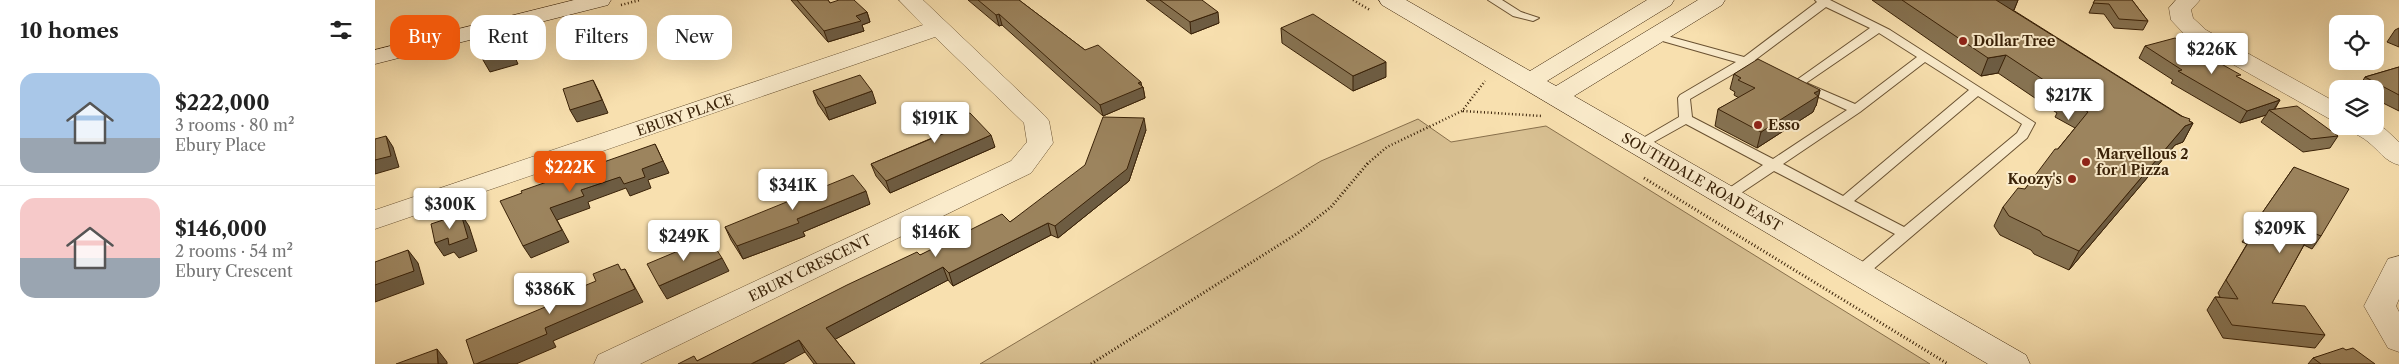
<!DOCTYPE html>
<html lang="en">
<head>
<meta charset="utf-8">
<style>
  :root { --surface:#fff; --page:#f2f2f2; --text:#222; --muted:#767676; --line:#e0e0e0; --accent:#ea580c }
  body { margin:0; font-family:"Libre Caslon Text",serif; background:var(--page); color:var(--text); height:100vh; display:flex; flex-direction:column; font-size:19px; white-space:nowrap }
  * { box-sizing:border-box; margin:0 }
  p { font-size:16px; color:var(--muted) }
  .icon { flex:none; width:28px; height:28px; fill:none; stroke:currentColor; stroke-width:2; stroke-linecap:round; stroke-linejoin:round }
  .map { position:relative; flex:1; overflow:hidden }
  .side { display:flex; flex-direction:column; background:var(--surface); width:375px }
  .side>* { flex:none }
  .banner { position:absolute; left:15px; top:15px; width:475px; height:45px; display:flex; gap:10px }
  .tools { position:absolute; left:1954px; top:15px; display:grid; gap:10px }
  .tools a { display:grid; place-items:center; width:55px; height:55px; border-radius:10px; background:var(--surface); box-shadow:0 5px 20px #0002; font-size:25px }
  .price { position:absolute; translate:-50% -42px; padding:0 11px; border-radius:5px; background:#fff; color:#222; font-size:16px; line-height:32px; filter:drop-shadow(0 1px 2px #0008) }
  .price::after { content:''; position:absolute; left:50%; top:30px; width:15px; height:11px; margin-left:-8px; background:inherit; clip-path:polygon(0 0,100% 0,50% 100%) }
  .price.active { background:var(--accent); color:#fff }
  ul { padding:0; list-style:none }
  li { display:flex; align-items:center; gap:15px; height:125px; padding:0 20px }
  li+li { border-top:1px solid var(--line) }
  li span { display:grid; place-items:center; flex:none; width:140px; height:100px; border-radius:15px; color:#555 }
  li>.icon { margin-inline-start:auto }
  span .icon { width:60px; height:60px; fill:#fffc; stroke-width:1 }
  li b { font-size:21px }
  h2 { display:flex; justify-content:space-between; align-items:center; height:60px; padding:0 20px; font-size:21px }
  .pill { padding:0 18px; border-radius:15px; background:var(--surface); box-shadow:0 5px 20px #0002; font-size:18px; line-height:45px }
  .pill.active { background:var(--accent); color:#fff }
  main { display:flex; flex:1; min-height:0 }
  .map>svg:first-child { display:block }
</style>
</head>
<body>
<main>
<section class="side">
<h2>10 homes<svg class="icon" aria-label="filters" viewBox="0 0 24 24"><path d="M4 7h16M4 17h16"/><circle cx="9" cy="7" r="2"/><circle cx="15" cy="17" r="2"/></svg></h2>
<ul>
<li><span style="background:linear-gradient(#a9c7e8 65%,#9aa5b1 0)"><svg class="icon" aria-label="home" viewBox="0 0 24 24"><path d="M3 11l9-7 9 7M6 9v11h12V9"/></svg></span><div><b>$222,000</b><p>3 rooms · 80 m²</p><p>Ebury Place</p></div></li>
<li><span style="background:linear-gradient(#f6c9c9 60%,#9aa5b1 0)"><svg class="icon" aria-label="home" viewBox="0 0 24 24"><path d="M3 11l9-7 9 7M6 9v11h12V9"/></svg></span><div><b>$146,000</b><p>2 rooms · 54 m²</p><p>Ebury Crescent</p></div></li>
</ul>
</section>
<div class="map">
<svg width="2024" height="364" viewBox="0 0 2024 364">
  <rect width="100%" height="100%" fill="#f8e0af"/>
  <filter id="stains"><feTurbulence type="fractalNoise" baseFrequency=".004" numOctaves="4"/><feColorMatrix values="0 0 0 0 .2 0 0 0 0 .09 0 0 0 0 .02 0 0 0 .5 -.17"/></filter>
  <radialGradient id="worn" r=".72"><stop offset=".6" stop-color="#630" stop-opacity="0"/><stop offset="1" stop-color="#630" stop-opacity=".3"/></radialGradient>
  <!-- green -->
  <path fill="#d8c092" stroke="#88704c" d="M1043,119L1076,142L1171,126L1555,364H605L946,161Z"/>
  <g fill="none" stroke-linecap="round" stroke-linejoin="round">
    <!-- lane casing -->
    <g stroke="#695131" stroke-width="2">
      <g id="lane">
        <path d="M1113,0H1127L1146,12L1164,18L1158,21L1138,16Z"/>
        <path d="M1440,0H1455L1515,30L1660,123L1652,138L1489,277H1479L1476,273L1479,269L1520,234L1399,171L1357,199H1347L1345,196L1347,193L1388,165L1311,124L1268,148L1263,149L1256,145L1304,117L1303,98L1305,95L1361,62L1277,38V34H1285L1369,57L1442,2ZM1451,7L1495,28L1416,84L1472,110L1398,159L1317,117L1315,99L1372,66L1388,73H1396L1398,70L1380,60ZM1504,33L1542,57L1480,104L1431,83ZM1550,62L1594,90L1468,196L1408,164L1485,112ZM1603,96L1647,124L1642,133L1529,227L1479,201Z"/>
      </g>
    </g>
    <!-- street casing -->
    <g stroke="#695131" stroke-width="1">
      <g id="street">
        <path d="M524,0H548L670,116L674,121L678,143L656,173L265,364H219L223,355L636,161L652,142L649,123L560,37L0,229V210L548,25Z"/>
        <path d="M1801,0H1825L1816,10L1818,18L1831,30L1962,103V121L1953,118L1815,40L1796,20L1794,8Z"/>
        <path d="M2000,124L2010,129L2024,142V165C2009,161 2004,150 1992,141C1985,135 1977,134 1972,126H2000Z"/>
        <path d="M2024,256V299L2021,306L2024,312V352L2013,348L1989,306L2013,259Z"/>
      </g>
    </g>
    <!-- secondary casing -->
    <g stroke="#392107" stroke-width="1">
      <g id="secondary">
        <path d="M199,0H236L233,5L0,64V50Z"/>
        <path d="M1004,0H1031L1155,71L1272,0H1299L1296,5L1172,81L1181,86L1323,0H1350L1347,5L1199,96L1651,355L1655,364H1613L1007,5Z"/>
      </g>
    </g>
    <!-- path-far1 -->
    <g stroke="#392107" stroke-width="2.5" stroke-dasharray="1 2.5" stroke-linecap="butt">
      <path d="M978,0L995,10"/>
      <path d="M246,5L265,0"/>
      <path d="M1088,111L1167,116"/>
      <path d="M992,164L1012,147L1087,111L1110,81"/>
    </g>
    <!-- path -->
    <g stroke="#392107" stroke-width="3" stroke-dasharray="1 2.5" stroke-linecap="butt">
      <path d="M1269,178L1573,364"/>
      <path d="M716,364L923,233L956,207L993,163"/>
    </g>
    <!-- lane -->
    <use href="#lane" fill="#faebcb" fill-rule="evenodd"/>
    <!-- street -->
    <use href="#street" fill="#faebcb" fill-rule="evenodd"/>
    <!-- secondary -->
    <use href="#secondary" fill="#faebcb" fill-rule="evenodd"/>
  </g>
  <!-- wall -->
  <g fill="#867251" stroke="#392107">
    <path d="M416,0H453L455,3L492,12L495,22L487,25L489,31L453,42Z"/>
    <path d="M593,0H644L710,50L766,85L768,87L770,98L728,116L627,25L624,26Z"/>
    <path d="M771,0H827L844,23L816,34Z"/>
    <path d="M1497,0H1643L1639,10H1638L1818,123L1808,142L1800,145L1694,270L1659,254L1656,250L1625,235L1619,226L1628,207L1650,189L1700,128L1680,117L1682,113L1623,73L1606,76Z"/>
    <path d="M1720,0H1757L1773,21L1768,30L1739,28L1729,14L1714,13Z"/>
    <path d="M906,28L1011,77L978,91L907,43Z"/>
    <path d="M2024,28V47L2012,42L2020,30Z"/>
    <path d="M1770,46L1864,78L1905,100L1900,109L1963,136L1955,148L1928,152L1886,122L1891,115L1865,123L1796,83L1798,80L1764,58Z"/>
    <path d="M2024,67V111L2000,99V89H1983L1990,77Z"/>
    <path d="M1359,74L1445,90L1441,106L1440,107L1438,112L1382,148L1340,126L1343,109L1364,98L1359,95L1360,92L1355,89Z"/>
    <path d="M438,91L501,103L454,120L443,104Z"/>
    <path d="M556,118L620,147L515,193L501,176L496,164L564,135L560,131Z"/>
    <path d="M771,130L754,181L683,238L676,235L578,286L573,280L460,339L480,364H439L430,352L322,361L545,255L635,222Z"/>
    <path d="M1919,167L1946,236L1937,249L1929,245L1897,303L1950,335L1940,348L1848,338L1832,310L1840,297H1845L1843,293L1872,244L1867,242Z"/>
    <path d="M495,204L428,232L430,236L368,259L356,240L350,227Z"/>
    <path d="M1971,350L2000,364H1933L1938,358Z"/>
  </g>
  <!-- shaded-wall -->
  <g fill="#6d5c42" stroke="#392107">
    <path d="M1617,0H1643L1639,10L1611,15Z"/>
    <path d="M492,12L495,22L487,25L489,31L453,42L449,31L481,16Z"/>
    <path d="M843,12L844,23L816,34L815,22Z"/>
    <path d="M624,14L627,25L624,26L621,15Z"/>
    <path d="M128,35L135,46L143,64L115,72L108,60Z"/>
    <path d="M1631,55L1623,73L1606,76L1613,58Z"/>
    <path d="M1011,62V77L978,91V76Z"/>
    <path d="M218,80L224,92L233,113L202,122L195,110Z"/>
    <path d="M766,82L767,87H768L770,98L728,116L725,105Z"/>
    <path d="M1445,90L1441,106L1440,107L1438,112L1382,148L1386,132L1439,93Z"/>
    <path d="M497,91L501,103L454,120L450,108Z"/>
    <path d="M1905,100L1897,112L1894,110L1891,115L1865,123L1872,111Z"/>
    <path d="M769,118L771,130L754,181L683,238L680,226Z"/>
    <path d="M1818,123L1808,142L1800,145L1694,270L1704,251L1810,126Z"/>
    <path d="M616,135L620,147L515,193L511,181Z"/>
    <path d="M11,136L18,147L24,167L0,174V160Z"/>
    <path d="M280,144L294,173L273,180L276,188L255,196L251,188L213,202L215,208L182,220L194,242L156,258L148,246L175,208L206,190L267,169Z"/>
    <path d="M491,191L495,204L428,232L430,236L368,259L362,246L422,219Z"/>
    <path d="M86,214L94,226L102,251L84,258L79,252L69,256L60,243Z"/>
    <path d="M673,223L676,235L578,286L574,273Z"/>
    <path d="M33,250L43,263L49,284L0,302V285Z"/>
    <path d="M347,258L354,271L292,299L284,286Z"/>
    <path d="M568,267L573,280L457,341L451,328Z"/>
    <path d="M250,269L268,302L178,341L181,347L141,364H101L170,328Z"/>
    <path d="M424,340L430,352L408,364H376Z"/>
    <path d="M62,349L72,362V364H63Z"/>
  </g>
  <!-- building -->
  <g fill="#9c845e" stroke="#392107">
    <path d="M422,0H453L455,3L464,0H479L492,12L481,16L486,21L449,31Z"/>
    <path d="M603,0H644L710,50L723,45L766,82L763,83L768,87L725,105L624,14L621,15Z"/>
    <path d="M785,0H827L843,12L815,22Z"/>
    <path d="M1527,0H1621L1806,116L1815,119L1814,121L1818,123L1810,126L1704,251L1668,235L1665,231L1634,216L1628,207L1643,188L1650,189L1680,149H1683L1713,112L1689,98L1693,96L1631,55L1613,58Z"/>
    <path d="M1720,0H1757L1773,21L1744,19L1734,4L1718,3Z"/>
    <path d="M938,14L1011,62L978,76L906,28Z"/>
    <path d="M128,35L136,52L108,60L100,43Z"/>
    <path d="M1800,38L1866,75L1861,76L1905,100L1872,111L1803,71L1807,70L1770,46Z"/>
    <path d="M1383,59L1445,90L1439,93L1443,96L1386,132L1343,109L1380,88L1363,80L1366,78L1359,74Z"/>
    <path d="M2024,67V95L1990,77Z"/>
    <path d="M485,75L497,91L450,108L438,91Z"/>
    <path d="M218,80L227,100L195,110L188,89Z"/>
    <path d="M1922,106L1963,136L1936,139L1894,110Z"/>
    <path d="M585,107L591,114L595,113L616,135L511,181L496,164L570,133L556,118Z"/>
    <path d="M728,117L769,118L752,169L680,226L673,223L574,273L568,267L451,328L480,364H442L424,340L376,364H303L319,356L322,361L472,285L542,252L545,255L627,214L635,222L710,165Z"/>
    <path d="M11,136L16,156L0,160V139Z"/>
    <path d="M280,144L288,161L267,169L270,177L249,184L245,177L206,190L209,196L175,208L187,230L148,246L125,201L147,193L146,191Z"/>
    <path d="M1919,167L1974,189L1946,236L1936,232L1897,303L1930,306L1950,335L1857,325L1840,297L1863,299L1851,280L1880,231L1876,229Z"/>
    <path d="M478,175L491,191L422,219L424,223L362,246L350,227Z"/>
    <path d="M86,214L93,238L74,245L73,238L60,243L56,224Z"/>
    <path d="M334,238L347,258L284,286L272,264Z"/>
    <path d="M33,250L39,271L0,285V262Z"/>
    <path d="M243,264L246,270L250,269L260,289L170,328L172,334L101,364H99L91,340L187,300L185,296L221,281L218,274Z"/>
    <path d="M1968,348L1971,350L1978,348L2000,364H1946L1938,358Z"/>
    <path d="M62,349L63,364H21Z"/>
  </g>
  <!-- markers -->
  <g fill="#8f2418" stroke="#faebcb" stroke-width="2">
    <circle cx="1588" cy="41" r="5"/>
    <circle cx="1383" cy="125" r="5"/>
    <circle cx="1711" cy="162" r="5"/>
    <circle cx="1697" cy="179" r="5"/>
  </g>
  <g text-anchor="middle" stroke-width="4" stroke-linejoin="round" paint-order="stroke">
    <!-- poi labels -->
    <g font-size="14" font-weight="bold" fill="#392107" stroke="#faebcb" text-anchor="start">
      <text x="1598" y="46">Dollar Tree</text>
      <text x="1393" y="130">Esso</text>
      <text x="1721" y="159">Marvellous 2<tspan x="1721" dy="16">for 1 Pizza</tspan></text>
      <text x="1687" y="184" text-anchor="end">Koozy's</text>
    </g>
    <!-- street labels -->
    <g font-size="14" fill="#392107" stroke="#faebcb">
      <text transform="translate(310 115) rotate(-19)" y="5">EBURY PLACE</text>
      <text transform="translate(1327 182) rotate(30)" y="5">SOUTHDALE ROAD EAST</text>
      <text transform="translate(435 268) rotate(-26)" y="5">EBURY CRESCENT</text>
    </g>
  </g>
  <rect width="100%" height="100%" filter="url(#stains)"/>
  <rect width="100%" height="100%" fill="url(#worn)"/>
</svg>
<div class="tools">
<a><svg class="icon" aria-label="locate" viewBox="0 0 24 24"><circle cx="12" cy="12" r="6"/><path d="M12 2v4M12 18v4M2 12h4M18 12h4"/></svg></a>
<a><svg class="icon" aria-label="layers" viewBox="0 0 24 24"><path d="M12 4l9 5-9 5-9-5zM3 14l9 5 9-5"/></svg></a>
</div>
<b class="price" style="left:1837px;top:75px">$226K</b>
<b class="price" style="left:1694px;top:121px">$217K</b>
<b class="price" style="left:560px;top:144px">$191K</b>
<b class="price active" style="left:195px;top:193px">$222K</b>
<b class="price" style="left:418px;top:211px">$341K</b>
<b class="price" style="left:75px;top:230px">$300K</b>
<b class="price" style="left:1905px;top:254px">$209K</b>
<b class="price" style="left:561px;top:258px">$146K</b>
<b class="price" style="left:309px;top:262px">$249K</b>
<b class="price" style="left:175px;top:315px">$386K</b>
<div class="banner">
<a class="pill active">Buy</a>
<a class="pill">Rent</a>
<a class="pill">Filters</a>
<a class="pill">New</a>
</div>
</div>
</main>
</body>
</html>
